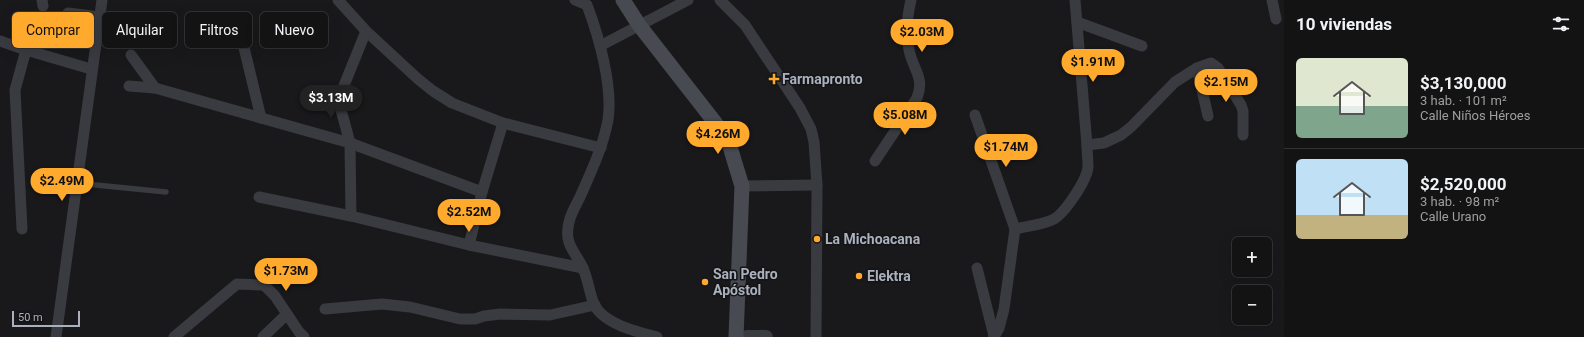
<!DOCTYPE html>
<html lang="es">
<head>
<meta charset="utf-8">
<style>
  :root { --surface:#131314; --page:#202022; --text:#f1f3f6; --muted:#9d9ea0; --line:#323234; --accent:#ffa92d }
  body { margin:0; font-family:Roboto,sans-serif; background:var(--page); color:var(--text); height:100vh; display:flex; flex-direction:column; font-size:15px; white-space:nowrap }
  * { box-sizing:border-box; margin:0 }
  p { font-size:13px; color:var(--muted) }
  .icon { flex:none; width:22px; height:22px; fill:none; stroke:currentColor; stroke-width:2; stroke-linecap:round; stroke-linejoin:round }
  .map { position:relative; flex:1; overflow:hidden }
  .details { display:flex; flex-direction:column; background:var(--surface); width:300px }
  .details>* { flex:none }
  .top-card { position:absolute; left:12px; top:12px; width:380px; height:36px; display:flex; gap:8px }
  .fabs { position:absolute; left:1232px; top:237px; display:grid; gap:8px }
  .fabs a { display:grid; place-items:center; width:40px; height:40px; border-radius:6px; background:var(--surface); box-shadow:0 4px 16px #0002,0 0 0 1px var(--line); font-size:20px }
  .scale { position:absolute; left:12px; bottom:10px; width:68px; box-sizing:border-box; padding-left:4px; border:2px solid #aab1bc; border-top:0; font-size:11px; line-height:14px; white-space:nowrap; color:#aab1bc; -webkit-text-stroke:3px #141416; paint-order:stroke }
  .price { position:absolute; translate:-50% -34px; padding:0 9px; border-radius:14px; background:var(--accent); color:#111; font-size:13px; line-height:26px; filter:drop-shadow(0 1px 2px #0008) }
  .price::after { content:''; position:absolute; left:50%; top:24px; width:12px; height:9px; margin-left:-6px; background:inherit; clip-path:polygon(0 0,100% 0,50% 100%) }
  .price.active { background:#222; color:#fff }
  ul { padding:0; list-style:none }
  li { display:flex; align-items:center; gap:12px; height:100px; padding:0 12px }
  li+li { border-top:1px solid var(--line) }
  li span { display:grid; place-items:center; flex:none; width:112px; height:80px; border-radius:6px; color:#555 }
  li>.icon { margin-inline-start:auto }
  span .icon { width:48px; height:48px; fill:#fffc; stroke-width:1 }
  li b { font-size:17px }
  h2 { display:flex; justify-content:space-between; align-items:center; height:48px; padding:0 12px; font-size:17px }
  .chip { padding:0 14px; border-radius:6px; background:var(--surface); box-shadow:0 4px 16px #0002,0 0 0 1px var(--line); font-size:14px; line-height:36px }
  .chip.active { background:var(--accent); color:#111 }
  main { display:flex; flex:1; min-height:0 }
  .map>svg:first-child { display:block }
</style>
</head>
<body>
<main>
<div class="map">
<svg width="1284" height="337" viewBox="0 0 1284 337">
  <rect width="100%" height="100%" fill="#19191b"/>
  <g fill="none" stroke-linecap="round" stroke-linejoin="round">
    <!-- service -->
    <path stroke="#393b41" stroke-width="5.5" d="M76,183L166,192"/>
    <!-- minor -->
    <g stroke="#393b41" stroke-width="11">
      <path d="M42,0L43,6"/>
      <path d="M338,0L366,31L418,79L433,91L452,103L503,123L601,148"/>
      <path d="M575,0L587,5C599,37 613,86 608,120C603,147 591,172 580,197C576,205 571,213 569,222C564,243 573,249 582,266C588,278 589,292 594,304C603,324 638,332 657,337"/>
      <path d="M720,0L745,25L800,108L811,129L814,142L817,185L816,337"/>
      <path d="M1272,0L1276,19"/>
      <path d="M68,13L99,17"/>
      <path d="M1077,22L1142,46"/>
      <path d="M240,31L261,118"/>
      <path d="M0,41L26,50L91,69"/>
      <path d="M600,46L688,0"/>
      <path d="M131,55L155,88"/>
      <path d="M1197,68L1208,116"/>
      <path d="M129,86L155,88L350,143L482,192"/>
      <path d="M975,115L1015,229L1004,309L999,328L994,337"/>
      <path d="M1087,145L1104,143L1121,135L1131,127L1175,82L1197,68L1211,63L1218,68L1241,105L1243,111V135"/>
      <path d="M875,161L917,98C925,77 913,70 909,50C905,33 907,17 911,0"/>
      <path d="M742,186L817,185"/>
      <path d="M259,197L351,216L469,245L583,268"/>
      <path d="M351,216L350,143L340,106L341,93L366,31"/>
      <path d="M22,229L15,90L26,50"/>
      <path d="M1015,229C1027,226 1041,225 1052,220C1064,215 1087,180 1088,167C1088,160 1087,152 1087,145L1075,0"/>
      <path d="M469,245L482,192L503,123"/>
      <path d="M977,268L994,336"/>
      <path d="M325,309L382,304L410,307L460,319H475L484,316L500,314L550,315L595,305"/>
      <path d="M56,337L102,0"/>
      <path d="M174,337L237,284L264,285L275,296L299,332L304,337"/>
      <path d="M263,337L287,314"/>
    </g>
    <!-- tertiary -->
    <path stroke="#393b41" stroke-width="14" d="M747,337H766"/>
    <!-- secondary -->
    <path stroke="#474a51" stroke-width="15" d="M623,0L639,25L717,125L729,143L734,160L742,186L736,337"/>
  </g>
  <!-- markers -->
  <g fill="#ffa92d" stroke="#141416" stroke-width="1.5">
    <path d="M772 73h4v4h4v4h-4v4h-4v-4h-4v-4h4z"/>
    <circle cx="817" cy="239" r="4"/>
    <circle cx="859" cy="276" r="4"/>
    <circle cx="705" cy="282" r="4"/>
  </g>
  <g text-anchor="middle" stroke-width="3" stroke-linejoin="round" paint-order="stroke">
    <!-- poi labels -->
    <g font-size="14" font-weight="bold" fill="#aab1bc" stroke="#141416" text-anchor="start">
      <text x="782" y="84">Farmapronto</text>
      <text x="825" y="244">La Michoacana</text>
      <text x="713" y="279">San Pedro<tspan x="713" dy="16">Apóstol</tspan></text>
      <text x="867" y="281">Elektra</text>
    </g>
  </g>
</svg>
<div class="fabs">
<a>+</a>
<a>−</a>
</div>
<div class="scale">50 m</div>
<b class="price" style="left:922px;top:53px">$2.03M</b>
<b class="price" style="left:1093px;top:83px">$1.91M</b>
<b class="price" style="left:1226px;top:103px">$2.15M</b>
<b class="price active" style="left:331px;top:119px">$3.13M</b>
<b class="price" style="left:905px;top:136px">$5.08M</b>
<b class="price" style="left:718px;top:155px">$4.26M</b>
<b class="price" style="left:1006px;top:168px">$1.74M</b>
<b class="price" style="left:62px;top:202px">$2.49M</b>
<b class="price" style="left:469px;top:233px">$2.52M</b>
<b class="price" style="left:286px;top:292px">$1.73M</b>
<div class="top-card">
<a class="chip active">Comprar</a>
<a class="chip">Alquilar</a>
<a class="chip">Filtros</a>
<a class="chip">Nuevo</a>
</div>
</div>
<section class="details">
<h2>10 viviendas<svg class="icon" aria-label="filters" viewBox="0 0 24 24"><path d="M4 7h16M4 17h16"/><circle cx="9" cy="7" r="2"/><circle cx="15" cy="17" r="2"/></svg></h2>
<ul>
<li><span style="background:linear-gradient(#dfe7d0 60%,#7fa58c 0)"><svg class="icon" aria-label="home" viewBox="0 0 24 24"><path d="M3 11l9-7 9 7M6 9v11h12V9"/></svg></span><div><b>$3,130,000</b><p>3 hab. · 101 m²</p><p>Calle Niños Héroes</p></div></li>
<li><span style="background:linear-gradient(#bfe0f5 70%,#c2b280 0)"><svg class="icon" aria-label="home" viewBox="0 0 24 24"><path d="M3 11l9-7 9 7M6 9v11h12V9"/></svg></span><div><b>$2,520,000</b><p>3 hab. · 98 m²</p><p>Calle Urano</p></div></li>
</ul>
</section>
</main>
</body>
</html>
